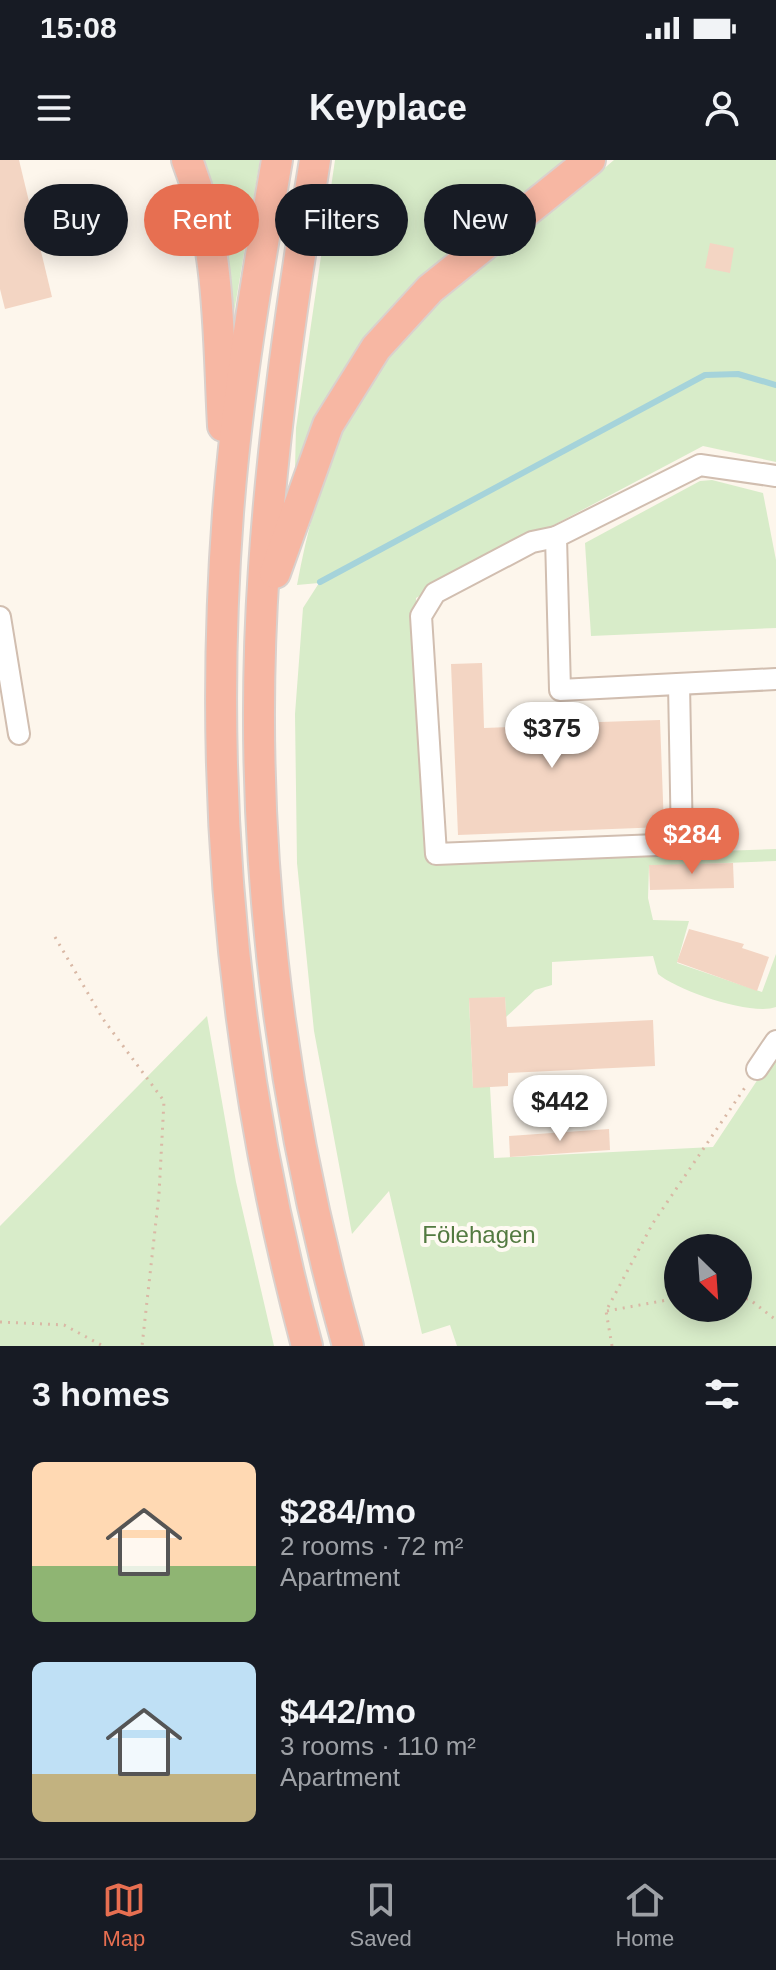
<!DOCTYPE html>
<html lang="en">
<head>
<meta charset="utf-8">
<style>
  :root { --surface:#171b24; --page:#242831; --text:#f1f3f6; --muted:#9ea1a6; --line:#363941; --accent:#e76f51 }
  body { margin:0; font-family:Helvetica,sans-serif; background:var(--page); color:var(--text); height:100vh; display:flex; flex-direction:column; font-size:30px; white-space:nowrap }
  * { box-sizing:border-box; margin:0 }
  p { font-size:26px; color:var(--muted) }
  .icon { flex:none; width:44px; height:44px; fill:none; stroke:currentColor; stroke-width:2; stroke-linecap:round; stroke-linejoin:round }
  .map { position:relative; height:1186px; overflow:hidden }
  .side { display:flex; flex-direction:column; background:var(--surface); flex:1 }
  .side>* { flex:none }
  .guide { position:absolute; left:24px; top:24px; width:728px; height:72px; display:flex; gap:16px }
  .needle { width:52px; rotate:155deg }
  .tools { position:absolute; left:664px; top:1074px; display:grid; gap:16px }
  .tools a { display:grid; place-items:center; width:88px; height:88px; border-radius:50%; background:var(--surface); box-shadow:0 4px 20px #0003; font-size:40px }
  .price { position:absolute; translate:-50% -68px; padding:0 18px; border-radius:28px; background:#fff; color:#222; font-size:26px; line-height:52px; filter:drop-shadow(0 2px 4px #0008) }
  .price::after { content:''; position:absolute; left:50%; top:48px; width:24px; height:18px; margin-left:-12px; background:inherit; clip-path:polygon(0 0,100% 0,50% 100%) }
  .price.selected { background:var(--accent); color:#fff }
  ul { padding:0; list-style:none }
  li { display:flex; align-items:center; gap:24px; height:200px; padding:0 32px }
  li span { display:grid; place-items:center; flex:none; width:224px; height:160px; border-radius:12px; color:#555 }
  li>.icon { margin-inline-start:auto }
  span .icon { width:96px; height:96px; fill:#fffc; stroke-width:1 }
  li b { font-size:34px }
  h2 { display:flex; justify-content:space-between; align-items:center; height:96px; padding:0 32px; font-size:34px }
  .tag { padding:0 28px; border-radius:36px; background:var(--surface); box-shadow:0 4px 20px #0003; font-size:28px; line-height:72px }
  .tag.selected { background:var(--accent); color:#fff }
  .status { display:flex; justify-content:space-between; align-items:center; height:56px; padding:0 40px; background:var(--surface); direction:ltr }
  .status svg { height:22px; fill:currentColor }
  header { display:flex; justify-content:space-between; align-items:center; height:104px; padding:0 32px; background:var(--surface); font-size:36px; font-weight:700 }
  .tabs { display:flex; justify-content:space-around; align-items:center; height:112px; border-top:2px solid var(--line); background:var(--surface); font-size:22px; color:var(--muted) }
  .tabs a { display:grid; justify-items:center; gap:4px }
  .tabs .selected { color:var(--accent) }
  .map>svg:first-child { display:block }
</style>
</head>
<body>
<div class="status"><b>15:08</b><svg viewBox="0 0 49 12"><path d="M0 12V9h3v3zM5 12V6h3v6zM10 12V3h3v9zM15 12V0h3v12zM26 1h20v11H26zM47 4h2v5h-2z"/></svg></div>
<header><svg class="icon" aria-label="menu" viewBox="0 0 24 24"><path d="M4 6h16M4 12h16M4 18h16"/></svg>Keyplace<svg class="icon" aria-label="person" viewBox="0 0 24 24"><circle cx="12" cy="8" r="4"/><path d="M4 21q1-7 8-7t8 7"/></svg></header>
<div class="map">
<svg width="776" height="1186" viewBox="0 0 776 1186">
  <rect width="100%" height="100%" fill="#fdf6ec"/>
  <!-- green -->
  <g fill="#d8ecc9" fill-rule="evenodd">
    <path d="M200,0H260L231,170Z"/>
    <path d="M335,0H572L374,168L319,252L295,309L296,268Z"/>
    <path d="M614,0H776V302L703,286L416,438L428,701L776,689V701L649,706L648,738L653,760L689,761L677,803L762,832L776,794V847C752,856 678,831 658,814L653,796L552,802V825L535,830L506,857L505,837L469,839L473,927H490L494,998L713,987L776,892V1186H457L450,1165L422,1174L389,1031L352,1074L314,871L297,703L295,554L303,448L319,423L297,425C322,291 361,206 465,116C512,74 567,41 614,0ZM678,1088H738V1148H678Z"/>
    <path d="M712,320L763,333L776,400V468L591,476L585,383L700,321Z"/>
    <path d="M207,856L236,1022L274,1186H0V1066Z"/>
  </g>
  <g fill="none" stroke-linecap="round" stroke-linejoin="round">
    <!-- stream -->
    <path stroke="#a5d3da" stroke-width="6" d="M320,422L705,215L738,214L776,225"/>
  </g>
  <!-- building -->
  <g fill="#f3d5c3">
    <path d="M0,0H19L52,137L5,149L0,129Z"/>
    <path d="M710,83L734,88L730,113L705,108Z"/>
    <path d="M482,503L484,568L554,565L553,551L571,550V563L660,560L664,667L458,675L451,504Z"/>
    <path d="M733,703L734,728L650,730L649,705Z"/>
    <path d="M689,769L744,784L742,788L769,797L757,831L677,802Z"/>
    <path d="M505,837L507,867L653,860L655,906L508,913V926L473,928L469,838Z"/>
    <path d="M609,969L610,990L510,997L509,976Z"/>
  </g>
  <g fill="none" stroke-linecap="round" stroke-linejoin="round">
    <!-- minor casing -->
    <g stroke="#d1beb0" stroke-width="24">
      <g id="minor">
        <path d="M776,316L700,305L556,377L560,530L776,519"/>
        <path d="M556,377L532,382L435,433L421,456L436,694L682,684L679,524"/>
        <path d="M0,457L19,574"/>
        <path d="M757,909L776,881"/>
      </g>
    </g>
    <!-- highway casing -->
    <g stroke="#dad1cd" stroke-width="34">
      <g id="highway">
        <path d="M187,0C221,86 218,175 223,266"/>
        <path d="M277,0C257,117 237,235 228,353C207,635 234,913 307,1186"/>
        <path d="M315,0C293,135 273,272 264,408C246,670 277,934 348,1186"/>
        <path d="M275,413L328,265L376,188L430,129L590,0"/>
      </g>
    </g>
    <!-- path -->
    <g stroke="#d9b8a5" stroke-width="3" stroke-dasharray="2 6" stroke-linecap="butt">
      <path d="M55,777L103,859L164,941L159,1034L142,1186"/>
      <path d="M738,1138L749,1139L776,1160"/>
      <path d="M607,1151L678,1138"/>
      <path d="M0,1162L64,1165L103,1186"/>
      <path d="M612,1186L606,1151L653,1063L746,926"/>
    </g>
    <!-- minor -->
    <use href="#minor" stroke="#fff" stroke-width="20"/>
    <!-- highway -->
    <use href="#highway" stroke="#f7b7a3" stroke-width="30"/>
  </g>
  <g text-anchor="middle" stroke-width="8" stroke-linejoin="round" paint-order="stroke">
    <!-- park labels -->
    <g font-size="24" fill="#537a41" stroke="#fffaf3">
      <text x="479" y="1083">Fölehagen</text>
    </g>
  </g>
</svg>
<div class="tools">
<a><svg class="needle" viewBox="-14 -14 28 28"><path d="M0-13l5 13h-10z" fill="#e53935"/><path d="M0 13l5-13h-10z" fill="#9ea1a6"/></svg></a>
</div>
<b class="price" style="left:552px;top:610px">$375</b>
<b class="price selected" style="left:692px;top:716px">$284</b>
<b class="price" style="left:560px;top:983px">$442</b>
<div class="guide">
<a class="tag">Buy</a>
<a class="tag selected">Rent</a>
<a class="tag">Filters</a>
<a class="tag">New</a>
</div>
</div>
<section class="side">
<h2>3 homes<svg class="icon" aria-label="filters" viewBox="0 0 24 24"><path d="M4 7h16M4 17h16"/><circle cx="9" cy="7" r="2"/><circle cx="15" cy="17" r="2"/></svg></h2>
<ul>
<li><span style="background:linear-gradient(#ffd9b3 65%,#8fb573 0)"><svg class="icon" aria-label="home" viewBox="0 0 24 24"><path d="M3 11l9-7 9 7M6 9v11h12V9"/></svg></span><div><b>$284/mo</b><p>2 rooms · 72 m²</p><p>Apartment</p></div></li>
<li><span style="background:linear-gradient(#bfe0f5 70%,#c2b280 0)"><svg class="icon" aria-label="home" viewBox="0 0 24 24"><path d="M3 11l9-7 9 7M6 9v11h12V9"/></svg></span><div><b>$442/mo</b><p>3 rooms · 110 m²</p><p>Apartment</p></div></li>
</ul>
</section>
<nav class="tabs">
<a class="selected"><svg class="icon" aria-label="map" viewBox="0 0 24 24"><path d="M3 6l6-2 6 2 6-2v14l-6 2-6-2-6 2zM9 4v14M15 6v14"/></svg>Map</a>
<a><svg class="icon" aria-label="saved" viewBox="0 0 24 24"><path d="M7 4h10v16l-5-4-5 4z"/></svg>Saved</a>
<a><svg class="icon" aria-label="home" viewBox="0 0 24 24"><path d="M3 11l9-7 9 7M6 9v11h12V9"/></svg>Home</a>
</nav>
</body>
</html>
